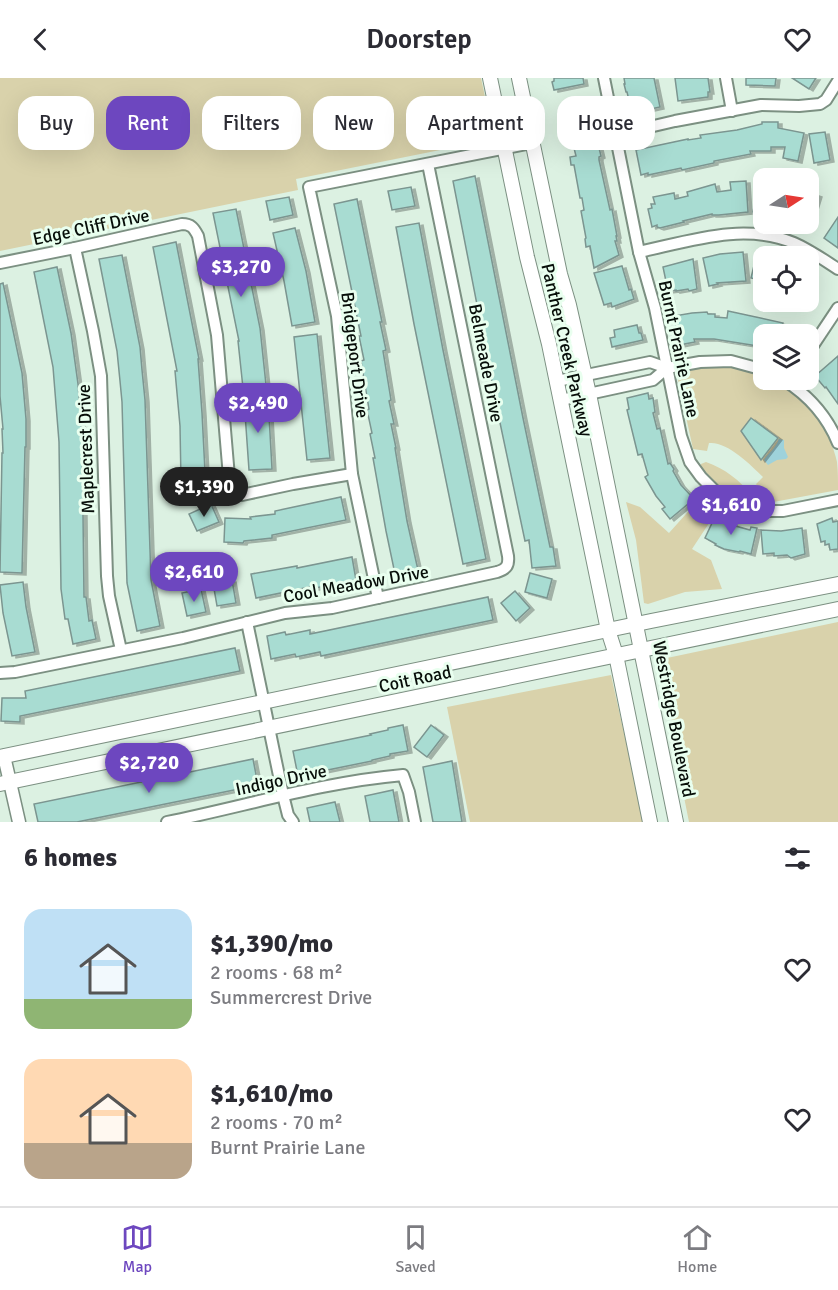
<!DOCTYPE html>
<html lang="en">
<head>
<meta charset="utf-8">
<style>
  :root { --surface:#fff; --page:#f7f7f7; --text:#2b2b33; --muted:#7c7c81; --line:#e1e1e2; --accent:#6d47bf }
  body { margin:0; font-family:Signika,sans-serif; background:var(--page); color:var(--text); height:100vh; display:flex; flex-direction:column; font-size:22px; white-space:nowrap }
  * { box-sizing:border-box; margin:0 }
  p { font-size:20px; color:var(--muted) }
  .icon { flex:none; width:33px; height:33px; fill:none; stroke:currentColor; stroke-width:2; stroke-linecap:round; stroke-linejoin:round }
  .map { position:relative; height:744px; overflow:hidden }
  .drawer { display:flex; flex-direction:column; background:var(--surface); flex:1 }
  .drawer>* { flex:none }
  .hud { position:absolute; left:18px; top:18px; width:802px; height:54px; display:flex; gap:12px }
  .needle { width:39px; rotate:78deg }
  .controls { position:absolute; left:753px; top:90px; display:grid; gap:12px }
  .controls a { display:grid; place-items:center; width:66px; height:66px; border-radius:12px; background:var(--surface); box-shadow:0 6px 24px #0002; font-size:30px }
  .price { position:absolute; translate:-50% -51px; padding:0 14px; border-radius:21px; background:var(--accent); color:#fff; font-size:20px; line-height:39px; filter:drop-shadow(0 2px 3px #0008) }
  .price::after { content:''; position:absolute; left:50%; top:36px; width:18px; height:14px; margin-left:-9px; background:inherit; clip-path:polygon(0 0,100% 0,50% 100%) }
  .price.active { background:#222; color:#fff }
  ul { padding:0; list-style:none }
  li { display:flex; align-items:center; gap:18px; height:150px; padding:0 24px }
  li span { display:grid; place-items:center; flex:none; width:168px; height:120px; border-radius:18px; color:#555 }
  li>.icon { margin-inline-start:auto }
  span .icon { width:72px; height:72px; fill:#fffc; stroke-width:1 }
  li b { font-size:26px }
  h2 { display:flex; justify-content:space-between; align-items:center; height:72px; padding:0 24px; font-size:26px }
  .pill { padding:0 21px; border-radius:18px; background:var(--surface); box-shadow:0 6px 24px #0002; font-size:21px; line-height:54px }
  .pill.active { background:var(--accent); color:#fff }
  header { display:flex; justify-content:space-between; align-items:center; height:78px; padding:0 24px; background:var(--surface); font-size:27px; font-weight:600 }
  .tab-bar { display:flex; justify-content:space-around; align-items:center; height:84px; border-top:2px solid var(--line); background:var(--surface); font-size:16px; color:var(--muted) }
  .tab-bar a { display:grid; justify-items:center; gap:3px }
  .tab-bar .active { color:var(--accent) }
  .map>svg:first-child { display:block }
</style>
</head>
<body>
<header><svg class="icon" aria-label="back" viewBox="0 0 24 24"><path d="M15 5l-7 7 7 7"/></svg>Doorstep<svg class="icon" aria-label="heart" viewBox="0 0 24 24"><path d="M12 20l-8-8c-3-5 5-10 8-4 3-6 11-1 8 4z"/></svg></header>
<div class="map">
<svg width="838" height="744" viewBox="0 0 838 744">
  <defs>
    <filter id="shadow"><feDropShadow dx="4" dy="2" stdDeviation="0" flood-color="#0004"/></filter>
  </defs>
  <rect width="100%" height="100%" fill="#dcf1e2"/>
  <!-- green -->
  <g fill="#d9d2ab">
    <path d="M0,0H481L492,52L485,63L296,101L298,112L0,173Z"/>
    <path d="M725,288L758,296L763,299L764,302C770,302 775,305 781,308C808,322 831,354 837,384C838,393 838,403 838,412L768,425L756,406L763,399C751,387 727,363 709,365L707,373L693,371L677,297L691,291Z"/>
    <path d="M706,384C725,391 740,402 752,418L750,421C730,422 714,403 701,389V386Z"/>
    <path d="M703,417L719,430L692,471L711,482L722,511L685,514L648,526L644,525L636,462L626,424L640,429L669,455Z"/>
    <path d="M838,544V744H689L683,714L681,692L661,585L667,580Z"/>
    <path d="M611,597L644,744H470L447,629Z"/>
  </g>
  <!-- water -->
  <path fill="#9ed2db" d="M779,361L784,362V370L788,379L786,381L777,382L768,387L764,382C770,373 774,373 779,361Z"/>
  <!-- building -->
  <g fill="#a8dcd2" stroke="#7b9590" stroke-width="1.5" filter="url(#shadow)">
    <path d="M554,0H583L584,6L554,12L552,4L554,3Z"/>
    <path d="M624,0H654L660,29L632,35L627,14H626L624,6H625Z"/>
    <path d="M675,0H708L710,14H708V19L678,23Z"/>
    <path d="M746,0H776L775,8L746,7Z"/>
    <path d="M792,0H816L809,11Z"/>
    <path d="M588,26L598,70H599L601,78L599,79V82L610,132L612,131L617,158H616L617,163H615L619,177L594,190L590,168L586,169L585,161L586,160L581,133L584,132L582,120H580L574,87H571L570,79L576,78L573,66L568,67L565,51L570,50L567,38L563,39L562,31Z"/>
    <path d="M762,44H778V50L804,55L798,83L783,80L785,69H771V73H750L751,76L714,83V85L682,92L681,90L648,97V95L641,97L636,72L688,61V62L701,60L700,57L737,52L762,46Z"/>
    <path d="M825,54L830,82L814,85L809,56Z"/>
    <path d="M475,98L523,340L550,469H553L556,488L532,490L529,462L525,463L499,340L453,103Z"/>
    <path d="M746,103L748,134L719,137H712V136L687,142L683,143L684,144L660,150L657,149V147L652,149L648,131L652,130L651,126H655L653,119L674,115L675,121L688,118L687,114L715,106L717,114L731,112L730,104Z"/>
    <path d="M411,109L415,128L392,132L388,113Z"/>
    <path d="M757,112L764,113V136L753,134Z"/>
    <path d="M812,115L818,117L810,143H808V118H811Z"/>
    <path d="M289,119L293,137L270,142L266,123Z"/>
    <path d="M357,121L382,244H380L386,272L383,273L391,322L389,323L394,346H391L396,370H395L407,443L418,492L395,496L386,453L373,380H375L370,356L372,355L367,332L369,331L361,283L364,282L359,258H361L334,126Z"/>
    <path d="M236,131L260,250L266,307L243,310L238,263H239L213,135Z"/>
    <path d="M838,139V170L824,160Z"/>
    <path d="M419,145L443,272L486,481L463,486L414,246L396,149Z"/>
    <path d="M295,150L306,193L315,244L292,248L284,203L273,155Z"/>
    <path d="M176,164L199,281H198L202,335L205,394H203L208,418L186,423L181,404L180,348L175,293H177L153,169Z"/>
    <path d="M743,174L746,203L717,205L718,206L709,208L703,180L720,176Z"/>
    <path d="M757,175L764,176V203L751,200Z"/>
    <path d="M122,177L140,269L142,292L145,322L151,502L160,548L137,553L127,505L122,324L120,303L117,273L99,181Z"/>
    <path d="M693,181L697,211L689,213L688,211L676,213V212L668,213L663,189Z"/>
    <path d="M622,188L629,212L631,211L634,221L612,229L611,225L604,227L594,195Z"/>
    <path d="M57,189L71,255L78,306L82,355L84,519H86L89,543L92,542L96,561L73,566L68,541H65L61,511L59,364L53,289L34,194Z"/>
    <path d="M3,205L22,295L26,341V369H25L22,495L0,494L2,375H3L2,351H3L0,318V206Z"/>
    <path d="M728,233L783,245L780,256H764V269L714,261H694L695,264L679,267L674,238L692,235L707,234L708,236H715V239L727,240Z"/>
    <path d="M637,247L639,255H641L643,262L612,269L610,260L615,259L614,252Z"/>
    <path d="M317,256L330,380L307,382L294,259Z"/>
    <path d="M838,278V326L826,309L825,310L815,298Z"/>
    <path d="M648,315L649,321L653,320L655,334L653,335L657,351L660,350L668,386L670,385L674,391L673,393L681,407L694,421L670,441L662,431L665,429L656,418L645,399L648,397L642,376L638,377L627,332L629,331L627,320Z"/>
    <path d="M268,320L272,391L249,392L244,321Z"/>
    <path d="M751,340L778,360L761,382L741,353Z"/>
    <path d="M341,419L346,442L272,457V460L244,463L243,465L224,464L225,440L251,441L250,439L275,436V433Z"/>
    <path d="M211,426L219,444L197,453L189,436Z"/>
    <path d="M717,439L733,446L732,447L750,452L751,449L757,450L751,476L740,473L739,474L724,471L715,467L716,466L705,460L713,443Z"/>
    <path d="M832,440L833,444L838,443V471L830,472L829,466L825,467V463L821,464L817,446Z"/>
    <path d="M802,450L805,476L791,480L787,477L774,478V475L763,476L761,452L781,453Z"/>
    <path d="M352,479L356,502L310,511V509L256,520L251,496L297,488V490Z"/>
    <path d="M530,495L552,501L547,520L525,514Z"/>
    <path d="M232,502L236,525L217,528L213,505Z"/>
    <path d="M23,504L26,529L35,574L12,578L3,535L0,507Z"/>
    <path d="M201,511L206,534L187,538L182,515Z"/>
    <path d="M515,513L530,530L516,543L501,525Z"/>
    <path d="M488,519L493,542L321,578L320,574L296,579L295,576L271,581L267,558L285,554L286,557L310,552V556Z"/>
    <path d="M235,570L240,593L20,638V644L1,643L2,620H26L25,613Z"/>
    <path d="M403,647L408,673L390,676V678L372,682V683L298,698L293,673L371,657L370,656L388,652V650Z"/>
    <path d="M431,647L444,657L427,679L414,669Z"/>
    <path d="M253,681L258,707L77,744H38L34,726Z"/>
    <path d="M452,683L462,744H433L423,689Z"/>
    <path d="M393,712L399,744H370L365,718Z"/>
    <path d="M335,724L340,744H310L307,730Z"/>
  </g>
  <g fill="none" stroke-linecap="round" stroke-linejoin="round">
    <!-- minor casing -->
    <g stroke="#7c9082" stroke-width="14">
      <g id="minor">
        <path d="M604,0L639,174L655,230L681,358L690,384L701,399L714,412L729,422L746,429L764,433H783L838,422"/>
        <path d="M726,0L732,33"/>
        <path d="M615,57L675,43L761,27L799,28L820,26L826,22L838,3"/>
        <path d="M75,170L93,253L101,298L107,498L109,518L121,572"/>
        <path d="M639,174C690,163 744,144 794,165C810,172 824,182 838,191"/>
        <path d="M0,185L75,170L182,146C191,146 194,150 198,158L217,257L229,399C231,408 231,416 242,417L293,406L352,396"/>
        <path d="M808,275L838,230"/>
        <path d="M784,302C808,317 827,338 838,365"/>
        <path d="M557,303L650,284L667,290"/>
        <path d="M561,322L653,302L667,290L700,284L731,283L764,292"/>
        <path d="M378,520L352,396L337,238L309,109L532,65"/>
        <path d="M247,544L283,717L288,737L293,744"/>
        <path d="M0,595L15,594L183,560L285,535L332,530L497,494C507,491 509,487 508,478L428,86"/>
        <path d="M167,744C246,728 323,704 403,697L409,714L415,744"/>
      </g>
    </g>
    <!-- tertiary casing -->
    <g stroke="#7c9082" stroke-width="15">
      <path id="tertiary" d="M4,678L19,744"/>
    </g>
    <!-- secondary casing -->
    <g stroke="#7c9082" stroke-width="16">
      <g id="secondary">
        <path d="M490,0L527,179L549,266L608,552L616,577L650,744"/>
        <path d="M519,0L560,196L569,227L589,316L676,744"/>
        <path d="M0,679L651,543L838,506"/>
        <path d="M0,706L838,531"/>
      </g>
    </g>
    <!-- minor -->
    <use href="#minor" stroke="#fff" stroke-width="10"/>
    <!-- tertiary -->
    <use href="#tertiary" stroke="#fff" stroke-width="12"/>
    <!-- secondary -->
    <use href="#secondary" stroke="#fff" stroke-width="14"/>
  </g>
  <g text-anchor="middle" stroke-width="6" stroke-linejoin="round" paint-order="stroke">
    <!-- street labels -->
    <g font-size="18" fill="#070e09" stroke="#e9ffef">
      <text transform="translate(91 149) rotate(-12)" y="6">Edge Cliff Drive</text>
      <text transform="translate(679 271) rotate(78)" y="6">Burnt Prairie Lane</text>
      <text transform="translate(567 272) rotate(77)" y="6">Panther Creek Parkway</text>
      <text transform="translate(355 277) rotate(83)" y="6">Bridgeport Drive</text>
      <text transform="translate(486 285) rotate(79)" y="6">Belmeade Drive</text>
      <text transform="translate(86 371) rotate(-92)" y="6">Maplecrest Drive</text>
      <text transform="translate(356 506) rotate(-10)" y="6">Cool Meadow Drive</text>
      <text transform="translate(415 601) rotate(-12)" y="6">Coit Road</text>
      <text transform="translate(674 641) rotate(79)" y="6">Westridge Boulevard</text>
      <text transform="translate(281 702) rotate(-12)" y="6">Indigo Drive</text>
    </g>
  </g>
</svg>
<div class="controls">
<a><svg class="needle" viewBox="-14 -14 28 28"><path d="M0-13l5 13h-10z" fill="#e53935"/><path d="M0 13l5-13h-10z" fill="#7c7c81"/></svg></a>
<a><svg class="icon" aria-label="locate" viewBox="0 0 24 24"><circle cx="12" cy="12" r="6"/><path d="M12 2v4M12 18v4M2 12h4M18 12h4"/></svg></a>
<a><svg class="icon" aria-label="layers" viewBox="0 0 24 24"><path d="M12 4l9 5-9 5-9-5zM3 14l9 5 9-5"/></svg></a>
</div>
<b class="price" style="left:241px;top:220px">$3,270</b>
<b class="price" style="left:258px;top:356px">$2,490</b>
<b class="price active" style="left:204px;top:440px">$1,390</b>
<b class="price" style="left:731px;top:458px">$1,610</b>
<b class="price" style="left:194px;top:525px">$2,610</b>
<b class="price" style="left:149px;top:716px">$2,720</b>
<div class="hud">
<a class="pill">Buy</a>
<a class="pill active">Rent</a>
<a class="pill">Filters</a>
<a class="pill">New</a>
<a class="pill">Apartment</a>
<a class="pill">House</a>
</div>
</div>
<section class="drawer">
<h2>6 homes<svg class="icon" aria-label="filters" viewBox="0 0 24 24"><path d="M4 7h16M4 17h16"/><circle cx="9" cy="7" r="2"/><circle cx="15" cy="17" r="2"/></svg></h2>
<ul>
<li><span style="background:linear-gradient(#bfe0f5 75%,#8fb573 0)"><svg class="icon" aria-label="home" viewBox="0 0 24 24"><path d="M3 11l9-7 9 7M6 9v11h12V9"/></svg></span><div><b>$1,390/mo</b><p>2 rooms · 68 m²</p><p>Summercrest Drive</p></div><svg class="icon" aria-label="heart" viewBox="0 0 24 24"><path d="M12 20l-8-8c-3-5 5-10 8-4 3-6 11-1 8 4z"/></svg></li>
<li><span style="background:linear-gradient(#ffd9b3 70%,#b9a48a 0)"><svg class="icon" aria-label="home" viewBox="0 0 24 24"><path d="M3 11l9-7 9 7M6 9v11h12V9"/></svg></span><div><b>$1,610/mo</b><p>2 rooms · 70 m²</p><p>Burnt Prairie Lane</p></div><svg class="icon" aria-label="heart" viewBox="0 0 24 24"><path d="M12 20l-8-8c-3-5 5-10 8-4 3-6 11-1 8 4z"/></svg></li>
</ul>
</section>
<nav class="tab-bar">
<a class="active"><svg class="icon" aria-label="map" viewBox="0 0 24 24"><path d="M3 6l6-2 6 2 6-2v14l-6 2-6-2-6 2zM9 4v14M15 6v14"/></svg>Map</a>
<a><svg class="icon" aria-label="saved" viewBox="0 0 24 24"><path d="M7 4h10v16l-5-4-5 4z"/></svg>Saved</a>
<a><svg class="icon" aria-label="home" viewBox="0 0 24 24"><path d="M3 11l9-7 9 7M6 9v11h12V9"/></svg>Home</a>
</nav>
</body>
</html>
